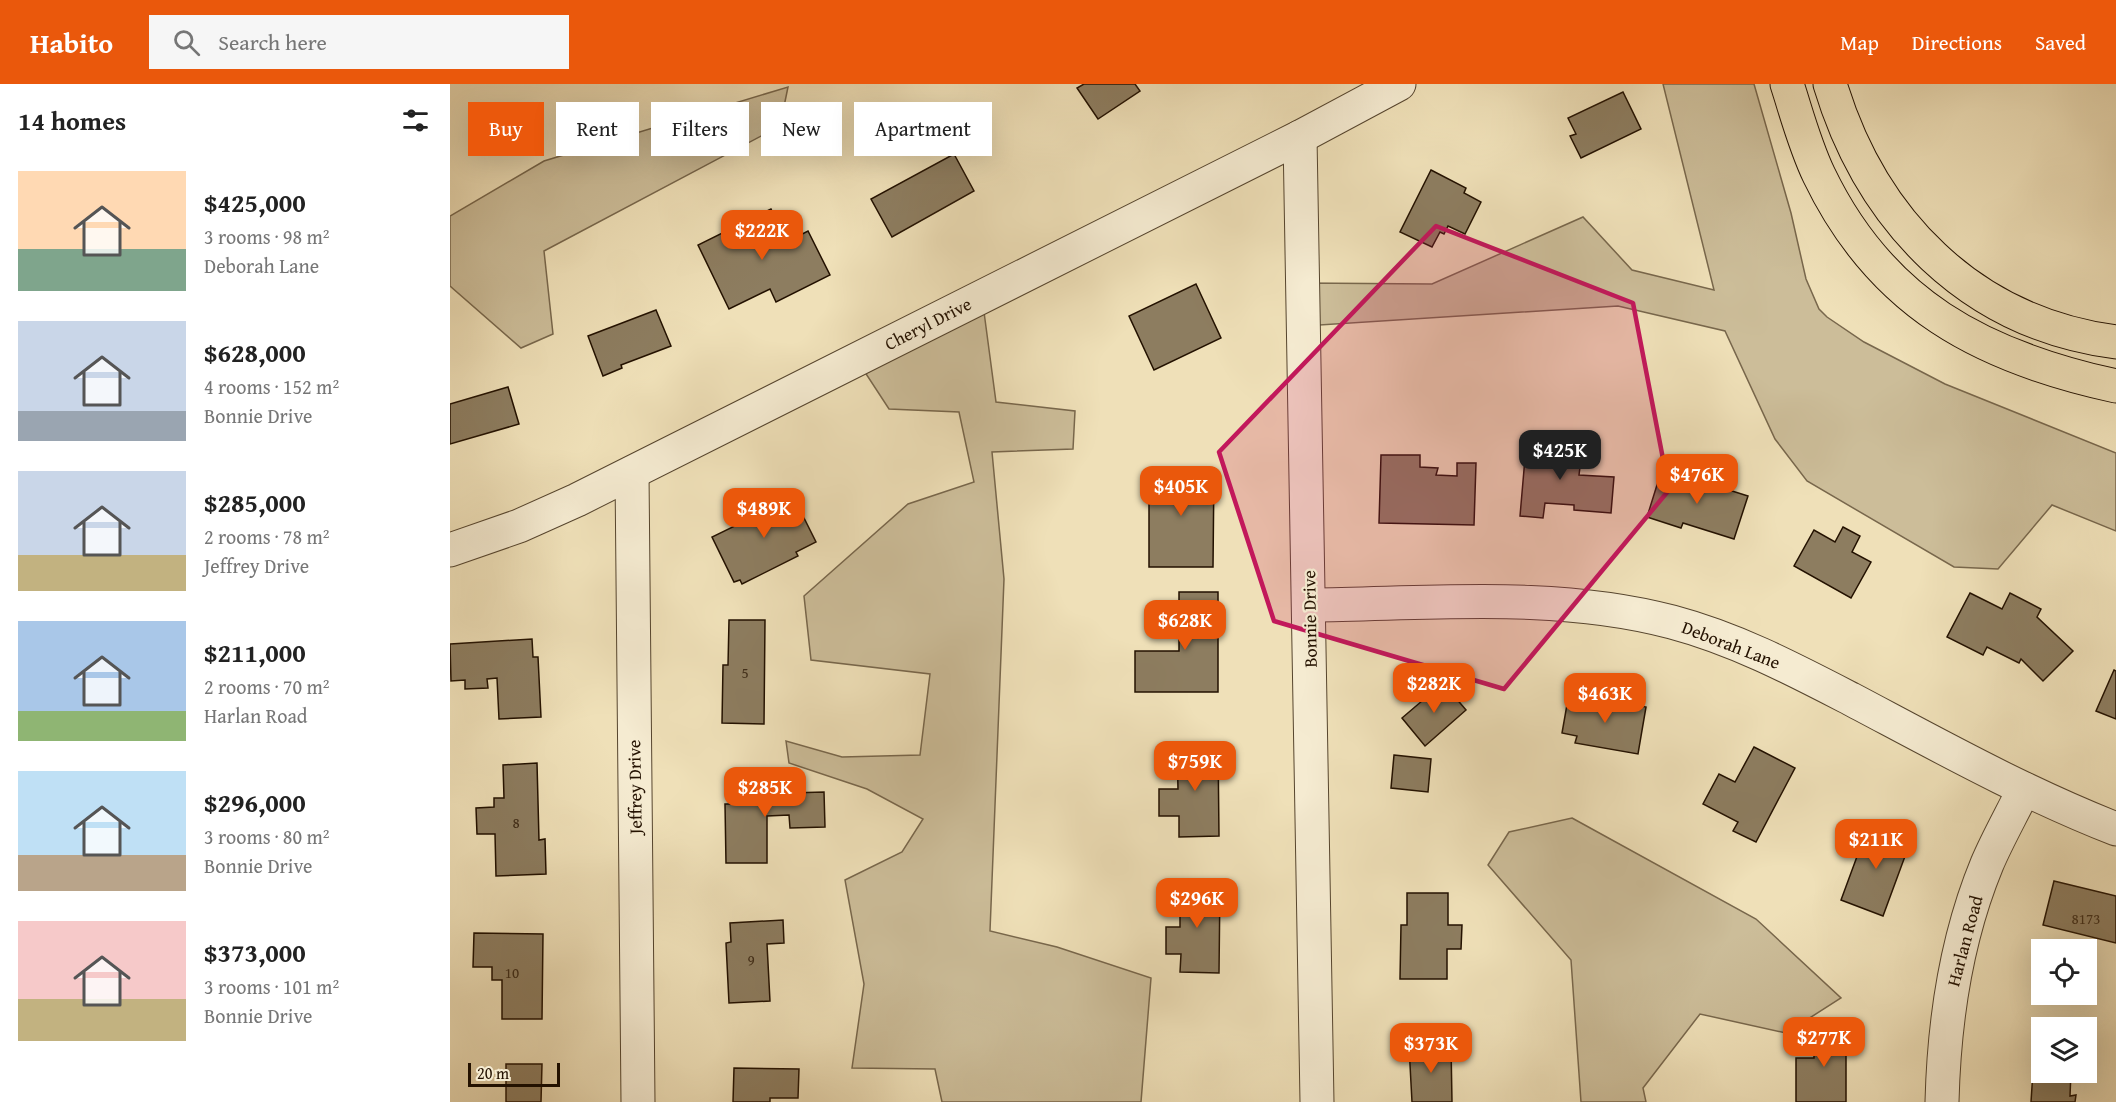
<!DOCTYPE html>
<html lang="en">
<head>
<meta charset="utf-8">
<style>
  :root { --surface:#fff; --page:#f6f6f6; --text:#222; --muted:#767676; --accent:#ea580c }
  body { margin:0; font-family:"Gentium Book Plus",serif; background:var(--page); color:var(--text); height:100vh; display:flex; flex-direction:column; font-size:22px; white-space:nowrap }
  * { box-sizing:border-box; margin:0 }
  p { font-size:20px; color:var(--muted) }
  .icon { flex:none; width:33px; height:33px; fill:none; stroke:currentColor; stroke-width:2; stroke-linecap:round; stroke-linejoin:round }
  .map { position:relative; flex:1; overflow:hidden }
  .drawer { display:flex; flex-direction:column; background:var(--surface); width:450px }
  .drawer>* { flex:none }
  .banner { position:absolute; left:18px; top:18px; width:570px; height:54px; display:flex; gap:12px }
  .tools { position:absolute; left:1581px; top:855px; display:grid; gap:12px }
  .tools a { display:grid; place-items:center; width:66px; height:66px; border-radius:0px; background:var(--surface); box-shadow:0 6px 24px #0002; font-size:30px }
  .scale { position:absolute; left:18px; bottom:15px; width:92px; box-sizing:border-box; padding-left:6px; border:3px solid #231100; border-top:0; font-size:16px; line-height:21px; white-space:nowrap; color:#231100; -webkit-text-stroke:4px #f5ebd1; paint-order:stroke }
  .price { position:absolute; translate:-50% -51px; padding:0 14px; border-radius:12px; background:var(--accent); color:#fff; font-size:20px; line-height:39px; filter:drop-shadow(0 2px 3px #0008) }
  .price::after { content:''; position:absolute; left:50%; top:36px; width:18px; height:14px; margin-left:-9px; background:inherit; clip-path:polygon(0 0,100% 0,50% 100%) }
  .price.selected { background:#222; color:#fff }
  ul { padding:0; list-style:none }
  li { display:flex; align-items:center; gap:18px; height:150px; padding:0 18px }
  li span { display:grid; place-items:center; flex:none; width:168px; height:120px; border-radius:0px; color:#555 }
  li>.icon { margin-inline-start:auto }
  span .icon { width:72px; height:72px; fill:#fffc; stroke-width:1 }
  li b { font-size:26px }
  h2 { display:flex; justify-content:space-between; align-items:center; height:72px; padding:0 18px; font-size:26px }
  .pill { padding:0 21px; border-radius:0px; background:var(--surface); box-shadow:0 6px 24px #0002; font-size:21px; line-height:54px }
  .pill.selected { background:var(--accent); color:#fff }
  header { display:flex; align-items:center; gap:36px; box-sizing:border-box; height:84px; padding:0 30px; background:var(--accent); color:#fff }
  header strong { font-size:28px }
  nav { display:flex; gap:33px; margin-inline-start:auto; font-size:21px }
  .search { width:420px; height:54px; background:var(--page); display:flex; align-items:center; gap:15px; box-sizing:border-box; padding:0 21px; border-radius:0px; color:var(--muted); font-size:22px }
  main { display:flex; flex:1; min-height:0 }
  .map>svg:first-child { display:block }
</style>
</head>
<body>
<header>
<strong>Habito</strong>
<div class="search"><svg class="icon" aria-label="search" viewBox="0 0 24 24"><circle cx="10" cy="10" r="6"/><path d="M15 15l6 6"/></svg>Search here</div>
<nav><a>Map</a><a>Directions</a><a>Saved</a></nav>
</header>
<main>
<section class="drawer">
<h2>14 homes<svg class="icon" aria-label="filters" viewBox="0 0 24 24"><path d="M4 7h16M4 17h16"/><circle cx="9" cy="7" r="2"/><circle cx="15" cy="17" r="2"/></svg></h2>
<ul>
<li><span style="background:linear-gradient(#ffd9b3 65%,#7fa58c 0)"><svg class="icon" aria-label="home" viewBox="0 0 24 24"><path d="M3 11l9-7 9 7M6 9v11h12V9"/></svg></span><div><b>$425,000</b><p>3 rooms · 98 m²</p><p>Deborah Lane</p></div></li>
<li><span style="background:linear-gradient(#c9d6e8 75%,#9aa5b1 0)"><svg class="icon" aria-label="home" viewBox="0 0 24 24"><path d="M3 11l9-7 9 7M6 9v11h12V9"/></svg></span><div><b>$628,000</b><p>4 rooms · 152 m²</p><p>Bonnie Drive</p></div></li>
<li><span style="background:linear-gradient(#c9d6e8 70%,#c2b280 0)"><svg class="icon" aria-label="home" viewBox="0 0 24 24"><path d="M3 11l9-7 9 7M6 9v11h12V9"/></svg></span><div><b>$285,000</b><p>2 rooms · 78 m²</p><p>Jeffrey Drive</p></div></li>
<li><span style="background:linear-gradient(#a9c7e8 75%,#8fb573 0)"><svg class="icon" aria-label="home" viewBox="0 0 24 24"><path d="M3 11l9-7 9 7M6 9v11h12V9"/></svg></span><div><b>$211,000</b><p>2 rooms · 70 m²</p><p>Harlan Road</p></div></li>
<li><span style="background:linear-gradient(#bfe0f5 70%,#b9a48a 0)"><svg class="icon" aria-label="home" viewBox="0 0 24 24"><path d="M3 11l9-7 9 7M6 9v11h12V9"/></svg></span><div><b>$296,000</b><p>3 rooms · 80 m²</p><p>Bonnie Drive</p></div></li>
<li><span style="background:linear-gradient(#f6c9c9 65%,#c2b280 0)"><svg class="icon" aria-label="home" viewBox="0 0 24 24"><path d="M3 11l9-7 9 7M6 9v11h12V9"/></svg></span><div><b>$373,000</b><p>3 rooms · 101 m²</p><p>Bonnie Drive</p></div></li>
</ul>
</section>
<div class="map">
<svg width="1666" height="1018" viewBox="0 0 1666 1018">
  <rect width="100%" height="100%" fill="#efe0b8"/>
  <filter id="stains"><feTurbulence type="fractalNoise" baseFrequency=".00333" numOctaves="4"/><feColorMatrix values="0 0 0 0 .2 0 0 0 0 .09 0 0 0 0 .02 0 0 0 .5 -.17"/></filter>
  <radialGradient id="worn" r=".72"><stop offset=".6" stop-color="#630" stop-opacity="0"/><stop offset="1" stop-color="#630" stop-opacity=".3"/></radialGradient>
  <!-- green -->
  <g fill="#ccbd99" stroke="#78674c" stroke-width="1.5">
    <path d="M1213,0H1304L1341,129L1356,195L1369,225L1377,233L1414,258L1495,300L1666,369V447L1602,421L1548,485L1504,483L1357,397L1325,355L1275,247L1168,222L854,242L853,199L982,200L1133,133L1182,186L1264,206Z"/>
    <path d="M338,3L330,42L94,167L103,250L71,264L0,202V132L94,77Z"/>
    <path d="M532,213L546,318L625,327L623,365L542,368L554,495L540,847L607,863L701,894L691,1018H492L485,985L402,984L414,900L395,796L452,768L473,735L417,705L339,679L336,657L392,673L470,671L480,590L361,576L354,512L458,420L524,398L509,328L439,325L407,276Z"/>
    <path d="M1122,734L1306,835L1391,914L1336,949L1250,930L1193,1004L1196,1018H1131L1121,876L1038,781L1059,748Z"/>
  </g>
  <!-- building -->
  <g fill="#8d7d60" stroke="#231100" stroke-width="1.5">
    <path d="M634,0H685L690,7L648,35L627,4Z"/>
    <path d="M1173,8L1191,45L1131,74L1120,52L1126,50L1118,34Z"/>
    <path d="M504,70L524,107L442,153L421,115Z"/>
    <path d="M981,86L1016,104L1014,109L1031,118L1015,150L998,142L994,150L990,148L982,163L950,148Z"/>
    <path d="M321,125L337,158L358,147L380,191L326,218L320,205L279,225L248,161Z"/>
    <path d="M746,200L771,254L704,286L679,232Z"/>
    <path d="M206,226L221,262L171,281L172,284L153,292L138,252Z"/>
    <path d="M58,303L69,340L0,360V320Z"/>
    <path d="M1077,351L1100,353L1099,362L1124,364L1122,382L1130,383L1129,391L1164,393L1161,429L1124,426V421L1095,419L1093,434L1070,432Z"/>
    <path d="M931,371H970V383L988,384L986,391L1007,392V379H1026L1024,441L929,439Z"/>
    <path d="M699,384H764L763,483H699Z"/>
    <path d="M1212,385L1298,412L1284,455L1233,439L1231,444L1197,433Z"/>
    <path d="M341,408L366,458L346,468L348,472L292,500L290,496L284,498L262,453L289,440L287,435Z"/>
    <path d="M1393,443L1410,452L1402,468L1421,478L1401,514L1344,482L1364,446L1385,458Z"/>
    <path d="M729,508H768V608H685V567H729Z"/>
    <path d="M1520,509L1552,525L1560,509L1591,525L1587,533L1623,567L1593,597L1571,575L1569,579L1537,563L1533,571L1497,553Z"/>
    <path d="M279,536H315L314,640L272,639L273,581H278Z"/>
    <path d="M82,555L83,573H88L91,633L49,635L47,594L37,595L38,604L15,605V596L1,597L0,560Z"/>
    <path d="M1664,586L1666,587V635L1646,627Z"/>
    <path d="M993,599L1016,626L975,662L952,634Z"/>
    <path d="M1132,611L1196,623L1188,670L1125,659L1127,652L1112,649L1118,615L1132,618Z"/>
    <path d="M727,660H768L769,752L729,753V732H709V705H728Z"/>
    <path d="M1304,663L1345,684L1306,758L1283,747L1288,738L1253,720L1269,690L1285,698Z"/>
    <path d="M944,671L981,675L978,708L941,704Z"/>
    <path d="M87,679L89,756L95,755L96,790L46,792L45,750H27L26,724L44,723V714H54L53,681Z"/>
    <path d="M316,701V704H338L339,709L374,708L375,743L340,744L339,731L317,732V779H276L275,720H280L279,702Z"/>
    <path d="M1419,740L1461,756L1433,832L1391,816Z"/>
    <path d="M1604,797L1666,812V859L1593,841Z"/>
    <path d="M730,800H770L769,889L730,888L731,870H716V843H730Z"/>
    <path d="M957,809H998V841H1012L1011,865H997V895H950L951,841H957Z"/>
    <path d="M333,836L334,859L317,860L320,917L279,919L276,859L281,858L280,839Z"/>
    <path d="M24,849L93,850L92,935H52V896H42V883H23Z"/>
    <path d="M1586,942L1604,944H1592V988H1621L1620,1012L1626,1011L1625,1018H1581Z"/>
    <path d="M1364,943H1396V1018H1346V974H1364Z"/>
    <path d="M1001,961L1002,1018H962L959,962Z"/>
    <path d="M56,980H92L91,1018H56Z"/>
    <path d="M284,984L349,985L348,1014H320V1018H283Z"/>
  </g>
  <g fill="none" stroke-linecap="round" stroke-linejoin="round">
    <!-- minor casing -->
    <g stroke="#56452e" stroke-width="35">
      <g id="minor">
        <path d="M850,53L867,1018"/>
        <path d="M182,389L188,1018"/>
        <path d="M0,466L69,442L127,416L850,53L949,0"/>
        <path d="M860,521C979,520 1105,507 1222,538C1286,555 1343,585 1401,615C1488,661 1574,709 1666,745"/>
        <path d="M1492,1018C1494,937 1506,855 1537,780C1548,754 1562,730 1574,705"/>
      </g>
    </g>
    <!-- highway casing -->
    <g stroke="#231100" stroke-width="35">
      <g id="highway">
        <path d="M1337,0C1347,31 1355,62 1369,91C1431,220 1532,273 1666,302"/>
        <path d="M1380,0C1421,136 1520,239 1666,258"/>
      </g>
    </g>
    <!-- minor -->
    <use href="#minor" stroke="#f5ebd1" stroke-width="33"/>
    <!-- highway -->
    <use href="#highway" stroke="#efe0b8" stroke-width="33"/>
  </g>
  <!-- marked area -->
  <path fill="#c2185b" fill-opacity="0.2" stroke="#c2185b" stroke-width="4.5" stroke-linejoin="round" d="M986,142L1183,219L1219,406L1054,605L824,537L769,368Z"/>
  <g text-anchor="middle" stroke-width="4.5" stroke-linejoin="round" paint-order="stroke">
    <!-- number labels -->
    <g font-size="15" fill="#3e2c18">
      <text x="295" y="594">5</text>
      <text x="66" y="744">8</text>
      <text x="1636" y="840">8173</text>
      <text x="301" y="881">9</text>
      <text x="62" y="894">10</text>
    </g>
    <!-- street labels -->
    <g font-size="18" fill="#231100" stroke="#f5ebd1">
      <text transform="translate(478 240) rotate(-27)" y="6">Cheryl Drive</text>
      <text transform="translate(860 535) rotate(-91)" y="6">Bonnie Drive</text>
      <text transform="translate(1281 561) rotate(21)" y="6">Deborah Lane</text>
      <text transform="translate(185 703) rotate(-91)" y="6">Jeffrey Drive</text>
      <text transform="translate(1515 857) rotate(-75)" y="6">Harlan Road</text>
    </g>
  </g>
  <rect width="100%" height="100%" filter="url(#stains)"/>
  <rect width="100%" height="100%" fill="url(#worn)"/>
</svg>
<div class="tools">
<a><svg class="icon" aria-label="locate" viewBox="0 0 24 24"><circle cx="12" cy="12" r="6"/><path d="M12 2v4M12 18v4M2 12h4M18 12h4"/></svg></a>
<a><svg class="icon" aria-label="layers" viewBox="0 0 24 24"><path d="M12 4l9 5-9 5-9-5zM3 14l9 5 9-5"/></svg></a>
</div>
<div class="scale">20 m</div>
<b class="price" style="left:312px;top:177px">$222K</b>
<b class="price selected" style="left:1110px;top:397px">$425K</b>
<b class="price" style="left:1247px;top:421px">$476K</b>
<b class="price" style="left:731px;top:433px">$405K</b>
<b class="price" style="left:314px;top:455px">$489K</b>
<b class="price" style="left:735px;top:567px">$628K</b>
<b class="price" style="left:984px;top:630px">$282K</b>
<b class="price" style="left:1155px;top:640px">$463K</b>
<b class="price" style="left:745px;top:708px">$759K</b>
<b class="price" style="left:315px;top:734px">$285K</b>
<b class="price" style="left:1426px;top:786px">$211K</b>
<b class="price" style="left:747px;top:845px">$296K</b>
<b class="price" style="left:1374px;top:984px">$277K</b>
<b class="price" style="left:981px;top:990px">$373K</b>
<div class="banner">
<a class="pill selected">Buy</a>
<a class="pill">Rent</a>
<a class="pill">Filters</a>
<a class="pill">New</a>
<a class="pill">Apartment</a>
</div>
</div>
</main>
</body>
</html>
